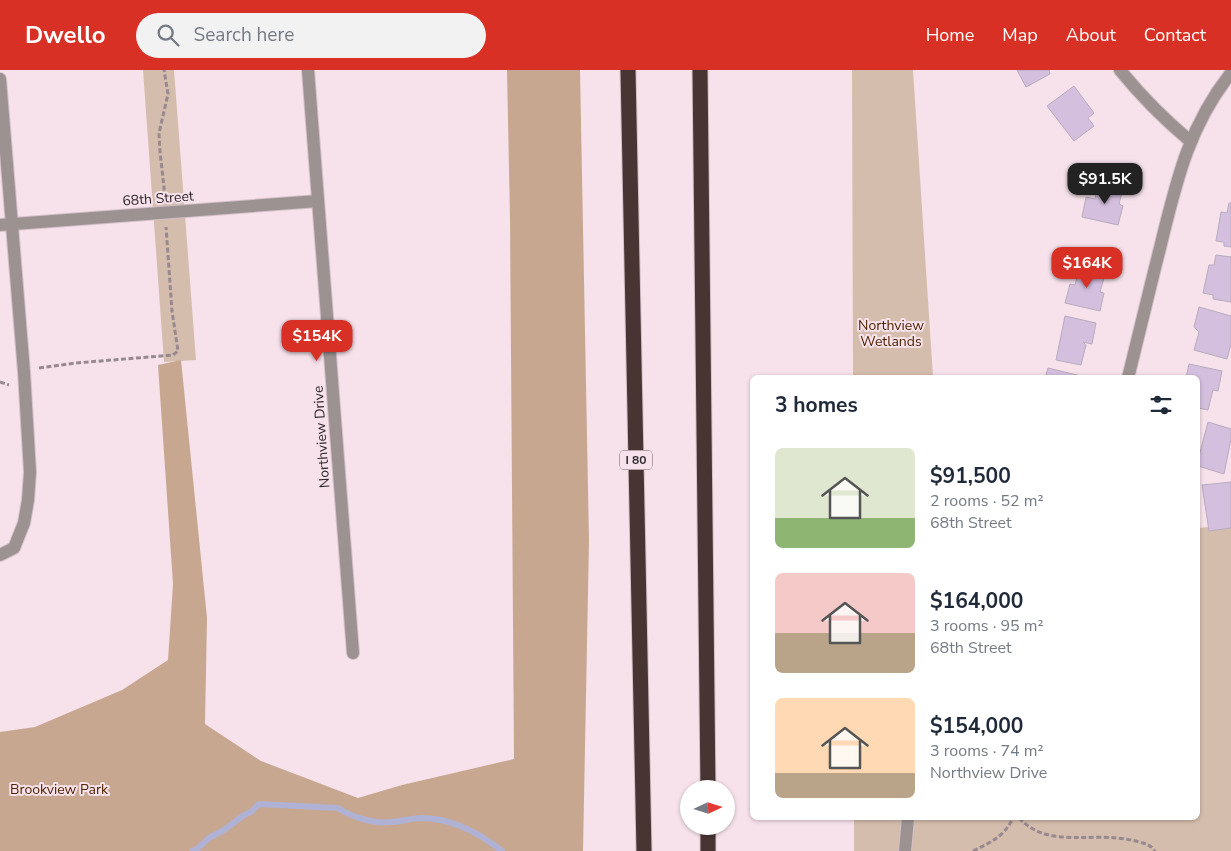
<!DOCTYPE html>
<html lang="en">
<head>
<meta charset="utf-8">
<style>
  :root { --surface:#fff; --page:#f2f2f3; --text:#1f2937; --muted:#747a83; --accent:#d93025 }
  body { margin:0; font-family:"Nunito Sans",sans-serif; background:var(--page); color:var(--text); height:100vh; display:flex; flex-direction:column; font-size:19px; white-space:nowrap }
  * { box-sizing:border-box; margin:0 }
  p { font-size:16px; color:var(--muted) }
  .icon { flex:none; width:28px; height:28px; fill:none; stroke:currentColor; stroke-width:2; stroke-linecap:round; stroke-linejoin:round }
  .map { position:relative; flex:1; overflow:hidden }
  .sheet { position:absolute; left:750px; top:305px; width:450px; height:445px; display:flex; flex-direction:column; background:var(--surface); border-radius:8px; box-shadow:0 1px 4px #0004 }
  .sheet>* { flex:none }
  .needle { width:32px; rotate:86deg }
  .tools { position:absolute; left:680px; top:710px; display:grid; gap:10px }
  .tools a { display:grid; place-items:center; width:55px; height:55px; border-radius:50%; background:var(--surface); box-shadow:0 1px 4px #0004; font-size:25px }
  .price { position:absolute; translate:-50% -42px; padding:0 11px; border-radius:10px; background:var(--accent); color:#fff; font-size:16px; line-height:32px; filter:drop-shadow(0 1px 2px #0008) }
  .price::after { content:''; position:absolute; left:50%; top:30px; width:15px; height:11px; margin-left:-8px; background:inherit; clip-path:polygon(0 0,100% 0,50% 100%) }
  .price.current { background:#222; color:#fff }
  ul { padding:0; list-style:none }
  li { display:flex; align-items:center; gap:15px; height:125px; padding:0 25px }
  li span { display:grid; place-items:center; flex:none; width:140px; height:100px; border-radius:8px; color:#555 }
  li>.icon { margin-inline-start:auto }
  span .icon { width:60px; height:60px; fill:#fffc; stroke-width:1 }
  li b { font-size:21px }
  h2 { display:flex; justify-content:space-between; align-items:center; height:60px; padding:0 25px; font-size:21px }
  header { display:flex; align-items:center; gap:30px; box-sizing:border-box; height:70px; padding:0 25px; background:var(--accent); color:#fff }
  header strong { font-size:24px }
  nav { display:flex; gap:28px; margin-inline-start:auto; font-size:18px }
  .search { width:350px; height:45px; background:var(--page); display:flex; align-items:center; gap:12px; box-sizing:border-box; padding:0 18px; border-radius:28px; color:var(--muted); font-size:19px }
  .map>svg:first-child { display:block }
</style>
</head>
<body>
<header>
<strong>Dwello</strong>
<div class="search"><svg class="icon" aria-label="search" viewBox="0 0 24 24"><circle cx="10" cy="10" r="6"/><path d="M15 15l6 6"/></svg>Search here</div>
<nav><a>Home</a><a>Map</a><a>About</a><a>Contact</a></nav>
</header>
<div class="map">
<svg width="1231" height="781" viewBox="0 0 1231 781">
  <rect width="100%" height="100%" fill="#f7e2eb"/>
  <!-- green -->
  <g fill="#d5bdad">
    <path d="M143,0H174L196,290L164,292Z"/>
    <path d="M852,0H913L933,307H853Z"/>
    <path d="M1231,455V781H854V748H1198V458Z"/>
  </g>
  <!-- forest -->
  <path fill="#c8a791" d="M507,0H580L589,471L583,781H0V662L35,657L122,620L168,590L173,514L158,295L181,290L207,548L205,654L261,691L358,728L402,715L514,689L510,149Z"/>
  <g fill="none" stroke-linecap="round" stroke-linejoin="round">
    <!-- stream -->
    <path stroke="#b0b2d5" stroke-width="6" d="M192,781L196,780L209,768L224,760L244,745L251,742L259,734L338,738C352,747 373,754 390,752C400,752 411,748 421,748C452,748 478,762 502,781"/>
  </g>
  <!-- building -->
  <g fill="#d5bfdf" stroke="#b7acbd">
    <path d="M1017,0H1049L1050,4L1026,17Z"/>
    <path d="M1074,16L1094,43L1088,48L1094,56L1074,71L1047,36Z"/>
    <path d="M1098,113L1123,118L1119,134L1123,136L1118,155L1082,147L1086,127L1095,129Z"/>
    <path d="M1229,133H1231V177L1224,176V172L1216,171L1221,142L1227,143Z"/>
    <path d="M1216,185L1231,187V232L1213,229V225L1203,223L1209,195H1214Z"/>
    <path d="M1080,195L1106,201L1100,222L1104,223L1100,241L1065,233L1070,214L1075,215Z"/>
    <path d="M1199,237L1231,246V274L1227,289L1194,280L1199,262L1194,257Z"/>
    <path d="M1065,246L1096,253L1092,274L1083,272L1086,275L1081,295L1056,290Z"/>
    <path d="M1189,294L1222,301L1218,321L1213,320L1208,340L1198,338V308H1186Z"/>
    <path d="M1048,298L1085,307L1084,308H1045Z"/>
    <path d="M1208,352L1231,359V369L1224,404L1198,396V390Z"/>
    <path d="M1231,412V458L1209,461L1202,415Z"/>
  </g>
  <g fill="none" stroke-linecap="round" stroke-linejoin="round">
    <!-- minor casing -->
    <g stroke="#d3c0c8" stroke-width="14">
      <g id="minor">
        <path d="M308,0L353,583"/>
        <path d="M1120,0C1141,26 1164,49 1190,71"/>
        <path d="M0,9L24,302L30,402L28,430L24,453L14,478L0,485"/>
        <path d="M0,155L318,131"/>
        <path d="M1128,308C1139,264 1149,221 1160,178C1176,113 1188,57 1231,3"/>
        <path d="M905,781L908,748"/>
      </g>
    </g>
    <!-- highway casing -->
    <g stroke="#d3c0c8" stroke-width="17">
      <g id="highway">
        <path d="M628,0L644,781"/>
        <path d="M700,0L708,719"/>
        <path d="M708,756V781"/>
      </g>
    </g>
    <!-- path -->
    <g stroke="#97898f" stroke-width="3" stroke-dasharray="5 2.5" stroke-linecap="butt">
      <path d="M164,128V117L160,82L159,63L168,24L164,0"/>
      <path d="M39,298L76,293L173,285L178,281L172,241L166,157"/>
      <path d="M0,312L9,315"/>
      <path d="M1019,748C1050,781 1095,759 1139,772C1147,774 1150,775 1155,781"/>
      <path d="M973,781C991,772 1004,767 1013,748"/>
    </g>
    <!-- minor -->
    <use href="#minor" stroke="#9c9291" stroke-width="12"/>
    <!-- highway -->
    <use href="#highway" stroke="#473433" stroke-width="15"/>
  </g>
  <g text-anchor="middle" stroke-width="4" stroke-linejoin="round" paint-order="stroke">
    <!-- shield labels -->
    <rect fill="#f7e2eb" stroke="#6a5f64" stroke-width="1" x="620" y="380.5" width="32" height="19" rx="4"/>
    <g font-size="12" font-weight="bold" fill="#2e272a">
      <text x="636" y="394">I 80</text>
    </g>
    <!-- street labels -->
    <g font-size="14" fill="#2e272a" stroke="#f7e2eb">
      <text transform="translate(158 128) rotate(-4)" y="5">68th Street</text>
      <text transform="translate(321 367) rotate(-94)" y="5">Northview Drive</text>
    </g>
    <!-- park labels -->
    <g font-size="14" fill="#4f2400" stroke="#f7e2eb">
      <text x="891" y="260">Northview<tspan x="891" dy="16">Wetlands</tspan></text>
      <text x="59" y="724">Brookview Park</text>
    </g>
  </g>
</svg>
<div class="tools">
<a><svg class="needle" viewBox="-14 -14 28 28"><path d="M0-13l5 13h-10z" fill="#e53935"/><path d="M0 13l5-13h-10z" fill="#747a83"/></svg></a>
</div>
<b class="price current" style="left:1105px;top:135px">$91.5K</b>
<b class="price" style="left:1087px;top:219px">$164K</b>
<b class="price" style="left:317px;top:292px">$154K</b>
<section class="sheet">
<h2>3 homes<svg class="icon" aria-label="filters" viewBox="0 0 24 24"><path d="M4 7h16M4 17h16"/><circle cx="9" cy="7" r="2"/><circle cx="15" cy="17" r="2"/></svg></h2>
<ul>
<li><span style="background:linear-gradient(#dfe7d0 70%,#8fb573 0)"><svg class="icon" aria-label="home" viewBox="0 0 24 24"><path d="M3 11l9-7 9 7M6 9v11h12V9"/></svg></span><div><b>$91,500</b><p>2 rooms · 52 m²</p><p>68th Street</p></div></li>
<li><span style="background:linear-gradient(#f6c9c9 60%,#b9a48a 0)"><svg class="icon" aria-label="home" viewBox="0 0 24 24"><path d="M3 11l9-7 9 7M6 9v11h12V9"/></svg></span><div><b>$164,000</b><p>3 rooms · 95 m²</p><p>68th Street</p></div></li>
<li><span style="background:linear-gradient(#ffd9b3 75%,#b9a48a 0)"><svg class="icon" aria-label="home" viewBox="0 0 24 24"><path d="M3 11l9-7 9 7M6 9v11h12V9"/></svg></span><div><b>$154,000</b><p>3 rooms · 74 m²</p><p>Northview Drive</p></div></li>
</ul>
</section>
</div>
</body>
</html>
